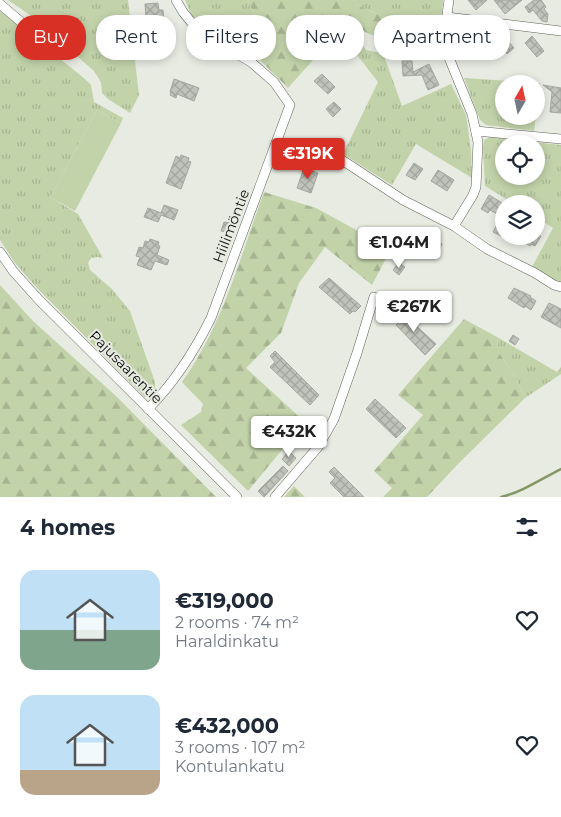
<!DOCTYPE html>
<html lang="en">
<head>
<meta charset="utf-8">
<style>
  :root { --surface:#fff; --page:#f6f6f7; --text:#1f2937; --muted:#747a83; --accent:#d93025 }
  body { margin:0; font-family:Montserrat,sans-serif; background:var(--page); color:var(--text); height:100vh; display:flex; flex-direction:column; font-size:19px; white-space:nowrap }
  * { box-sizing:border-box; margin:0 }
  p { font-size:16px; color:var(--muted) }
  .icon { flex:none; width:28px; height:28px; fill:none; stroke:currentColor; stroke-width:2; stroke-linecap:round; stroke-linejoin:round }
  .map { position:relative; height:497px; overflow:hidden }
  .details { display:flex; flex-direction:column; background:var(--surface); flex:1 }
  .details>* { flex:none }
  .banner { position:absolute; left:15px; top:15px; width:531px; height:45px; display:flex; gap:10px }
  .needle { width:32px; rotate:9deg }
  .fabs { position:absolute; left:495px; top:75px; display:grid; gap:10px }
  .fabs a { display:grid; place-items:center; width:50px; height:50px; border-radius:50%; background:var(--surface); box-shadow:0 2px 8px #0003; font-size:25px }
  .price { position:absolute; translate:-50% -42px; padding:0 11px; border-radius:5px; background:#fff; color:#222; font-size:16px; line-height:32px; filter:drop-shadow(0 1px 2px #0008) }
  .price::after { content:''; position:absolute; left:50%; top:30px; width:15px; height:11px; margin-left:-8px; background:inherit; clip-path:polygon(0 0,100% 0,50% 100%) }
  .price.on { background:var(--accent); color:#fff }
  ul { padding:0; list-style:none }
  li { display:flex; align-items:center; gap:15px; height:125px; padding:0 20px }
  li span { display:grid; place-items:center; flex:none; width:140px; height:100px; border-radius:15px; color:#555 }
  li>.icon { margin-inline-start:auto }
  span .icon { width:60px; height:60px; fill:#fffc; stroke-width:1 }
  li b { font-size:21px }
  h2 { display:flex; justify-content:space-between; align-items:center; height:60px; padding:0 20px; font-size:21px }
  .tag { padding:0 18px; border-radius:20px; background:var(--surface); box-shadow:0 2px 8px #0003; font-size:18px; line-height:45px }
  .tag.on { background:var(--accent); color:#fff }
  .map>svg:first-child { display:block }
</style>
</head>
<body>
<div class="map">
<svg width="561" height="497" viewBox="0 0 561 497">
  <defs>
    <pattern id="grass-tufts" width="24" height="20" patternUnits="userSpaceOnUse" patternTransform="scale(1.25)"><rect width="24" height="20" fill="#c2d3aa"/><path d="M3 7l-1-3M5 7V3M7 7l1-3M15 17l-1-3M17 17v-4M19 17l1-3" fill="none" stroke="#a6b491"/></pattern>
    <pattern id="forest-firs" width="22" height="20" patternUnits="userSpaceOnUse" patternTransform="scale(1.25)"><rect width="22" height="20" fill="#c2d3aa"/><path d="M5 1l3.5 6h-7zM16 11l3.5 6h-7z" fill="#a6b491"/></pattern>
    <pattern id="building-cross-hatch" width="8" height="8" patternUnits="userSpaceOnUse" patternTransform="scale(1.25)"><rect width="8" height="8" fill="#bfc3ba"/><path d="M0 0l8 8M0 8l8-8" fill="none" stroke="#a3a69f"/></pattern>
  </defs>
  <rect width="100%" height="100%" fill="#e7ebe2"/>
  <!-- grass -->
  <g fill="url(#grass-tufts)" fill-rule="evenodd">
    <path d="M8,0H128L139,95L130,113L108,99L102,93L101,82L94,71L30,15Z"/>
    <path d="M185,0H247L261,26L259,44L265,54L261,61L205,32L192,16Z"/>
    <path d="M353,0H443L440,37L421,40H390L388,19L357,5Z"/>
    <path d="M1,11L85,79L91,85L94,102L123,118L121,123L97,110L50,197L78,214L103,258L97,257L91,258L88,263L90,270L112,289L130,311L155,382V392L151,397H145L37,288L15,263L0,240V12Z"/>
    <path d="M349,34L357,37L366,50L382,53L384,56L402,106L451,84L466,115L471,150L472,178L416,144L392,185L343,154L378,82L343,37Z"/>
    <path d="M464,78L540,83L536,112V84H504V116H536L534,131L486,125L480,120Z"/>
    <path d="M490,137L561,145V283L553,280L532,267L553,228L536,217V204H514L485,186L483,147L484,140ZM504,144H536V176H504Z"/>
    <path d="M497,337L557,372L561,367V374L525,398L514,375L498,351Z"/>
  </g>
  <!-- forest -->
  <g fill="url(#forest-firs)">
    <path d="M247,0H353L357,5L388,19L390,40C380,38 370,35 362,30C355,25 352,21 344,20L339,31L288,88L261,61L265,54L259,44L261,26Z"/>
    <path d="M264,192L316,208L391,249L372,285L325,247L299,283L281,333L246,368L305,422L248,491L181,425L201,412L203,404L182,382C222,327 241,255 264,192Z"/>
    <path d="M0,285L33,321L116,396L216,497H0Z"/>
    <path d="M464,319L497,337L498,351L514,375L525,398L459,463L427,497H383L392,488L374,471L423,415L398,395Z"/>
    <path d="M294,486L305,497H284Z"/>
  </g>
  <!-- pitch -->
  <path fill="#c2d3aa" d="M97,110L121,123L75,211L50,197Z"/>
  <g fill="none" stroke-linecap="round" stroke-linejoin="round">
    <!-- stream -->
    <path stroke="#849765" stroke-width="2.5" d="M501,497C522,492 541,479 561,469"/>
  </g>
  <!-- building -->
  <g fill="url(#building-cross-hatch)" stroke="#a3a79e">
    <path d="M468,0H487L476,10Z"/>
    <path d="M494,0H522L505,14Z"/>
    <path d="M534,0H541L546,7L544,9L548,14L547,22L542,21L533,10L529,13L525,7Z"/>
    <path d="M158,3L159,10H163L164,21L160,22V28L147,29L145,4Z"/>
    <path d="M502,34L514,48L507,54L500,45L497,47L493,42Z"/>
    <path d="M532,36L544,51L537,57L525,43Z"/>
    <path d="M402,61H412L413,72L429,64L439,85L428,90L422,75L403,76Z"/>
    <path d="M322,74L335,87L328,94L314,81Z"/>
    <path d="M174,79L199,88L194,101L177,94L176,98L170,95L171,93L170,92Z"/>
    <path d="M543,85L561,88V113L550,112L552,92Z"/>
    <path d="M334,102L341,109L333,117L326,109Z"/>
    <path d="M181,155L189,158L188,161L191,162L181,189L166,183L176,156L180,158Z"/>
    <path d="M414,163L423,169L415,180L406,175Z"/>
    <path d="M304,168L318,173L311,193L297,188Z"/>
    <path d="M438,170L454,180L447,191L431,181Z"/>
    <path d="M489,195L504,204V212L501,216L490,210L488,213L481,209Z"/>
    <path d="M164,205L178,210L174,220L161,215L158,222L144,217L148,208L161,213Z"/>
    <path d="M224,222L231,223L229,232L221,231Z"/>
    <path d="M498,223L504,226V232L501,236L493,232Z"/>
    <path d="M422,233L442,244L437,254L416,242Z"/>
    <path d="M514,236H541L535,246L531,244L530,246Z"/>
    <path d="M150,239L159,242L158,245L160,246L157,255L169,260L167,265L155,261L151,270L137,265L140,257L136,256L139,247L143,248L145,241L149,242Z"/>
    <path d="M399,263L405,267L399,275L393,270Z"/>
    <path d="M329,278L361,306L355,312L353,311L350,314L319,287Z"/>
    <path d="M514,288L531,296L530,297L536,301L531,310L525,306L524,308L508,298Z"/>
    <path d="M549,303L561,309V328L541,317Z"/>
    <path d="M399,310L436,344L425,355L396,325L400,321L394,315Z"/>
    <path d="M513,335L519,339L515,345L509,341Z"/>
    <path d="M275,351L319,395L310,405L270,367L275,362L270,356Z"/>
    <path d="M375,399L406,428L396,438L366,409Z"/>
    <path d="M289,451L296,458L289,466L282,459Z"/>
    <path d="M283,466L288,471L264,497L258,491Z"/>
    <path d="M334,467L364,497H344L330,483L335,478L329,472Z"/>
  </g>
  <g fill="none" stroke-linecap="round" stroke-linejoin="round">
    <!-- minor casing -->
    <g stroke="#60645c" stroke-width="10">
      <g id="minor">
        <path d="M449,0L443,43L472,114L478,142L476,187L473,195L454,226"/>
        <path d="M0,4L55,51"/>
        <path d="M447,17L561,31"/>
        <path d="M476,131L561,139"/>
        <path d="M342,160L403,200L454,226L487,249L535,273L554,285L561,287"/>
        <path d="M0,252L13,271L39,300L237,497"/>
        <path d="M148,409C174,383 195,350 211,318L290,105L274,82L251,62L200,33L183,12L176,0"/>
        <path d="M275,497L318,447L334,419L357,353L374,297"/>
      </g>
    </g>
    <!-- minor -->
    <use href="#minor" stroke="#fff" stroke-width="9"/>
  </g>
  <g text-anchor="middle" stroke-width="4" stroke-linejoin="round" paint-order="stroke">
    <!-- street labels -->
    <g font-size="14" fill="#0f100d" stroke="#e7ebe2">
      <text transform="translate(231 226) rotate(-69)" y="5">Hiilimöntie</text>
      <text transform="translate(126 367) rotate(45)" y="5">Pajusaarentie</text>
    </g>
  </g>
</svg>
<div class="fabs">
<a><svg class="needle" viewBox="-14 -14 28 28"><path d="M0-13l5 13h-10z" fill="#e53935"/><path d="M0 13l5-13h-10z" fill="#747a83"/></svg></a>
<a><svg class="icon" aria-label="locate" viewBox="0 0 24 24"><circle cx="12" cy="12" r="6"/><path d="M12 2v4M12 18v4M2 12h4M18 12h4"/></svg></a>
<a><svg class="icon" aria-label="layers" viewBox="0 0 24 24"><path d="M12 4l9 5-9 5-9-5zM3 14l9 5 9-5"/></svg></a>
</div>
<b class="price on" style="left:308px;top:180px">€319K</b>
<b class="price" style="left:399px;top:269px">€1.04M</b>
<b class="price" style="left:414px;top:333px">€267K</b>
<b class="price" style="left:289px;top:458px">€432K</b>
<div class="banner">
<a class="tag on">Buy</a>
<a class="tag">Rent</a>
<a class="tag">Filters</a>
<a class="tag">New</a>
<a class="tag">Apartment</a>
</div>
</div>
<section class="details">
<h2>4 homes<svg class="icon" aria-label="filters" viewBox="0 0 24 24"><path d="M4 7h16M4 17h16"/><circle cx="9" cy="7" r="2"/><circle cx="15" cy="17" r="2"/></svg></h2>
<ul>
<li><span style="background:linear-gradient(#bfe0f5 60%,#7fa58c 0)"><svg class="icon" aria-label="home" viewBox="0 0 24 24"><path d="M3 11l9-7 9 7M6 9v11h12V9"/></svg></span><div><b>€319,000</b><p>2 rooms · 74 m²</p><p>Haraldinkatu</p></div><svg class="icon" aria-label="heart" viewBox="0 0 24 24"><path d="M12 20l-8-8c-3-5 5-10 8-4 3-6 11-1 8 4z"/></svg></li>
<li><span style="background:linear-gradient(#bfe0f5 75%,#b9a48a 0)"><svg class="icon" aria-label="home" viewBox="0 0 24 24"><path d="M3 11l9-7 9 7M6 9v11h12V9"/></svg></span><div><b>€432,000</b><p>3 rooms · 107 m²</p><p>Kontulankatu</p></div><svg class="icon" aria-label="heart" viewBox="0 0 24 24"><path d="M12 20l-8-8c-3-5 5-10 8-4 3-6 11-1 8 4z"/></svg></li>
</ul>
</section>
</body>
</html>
